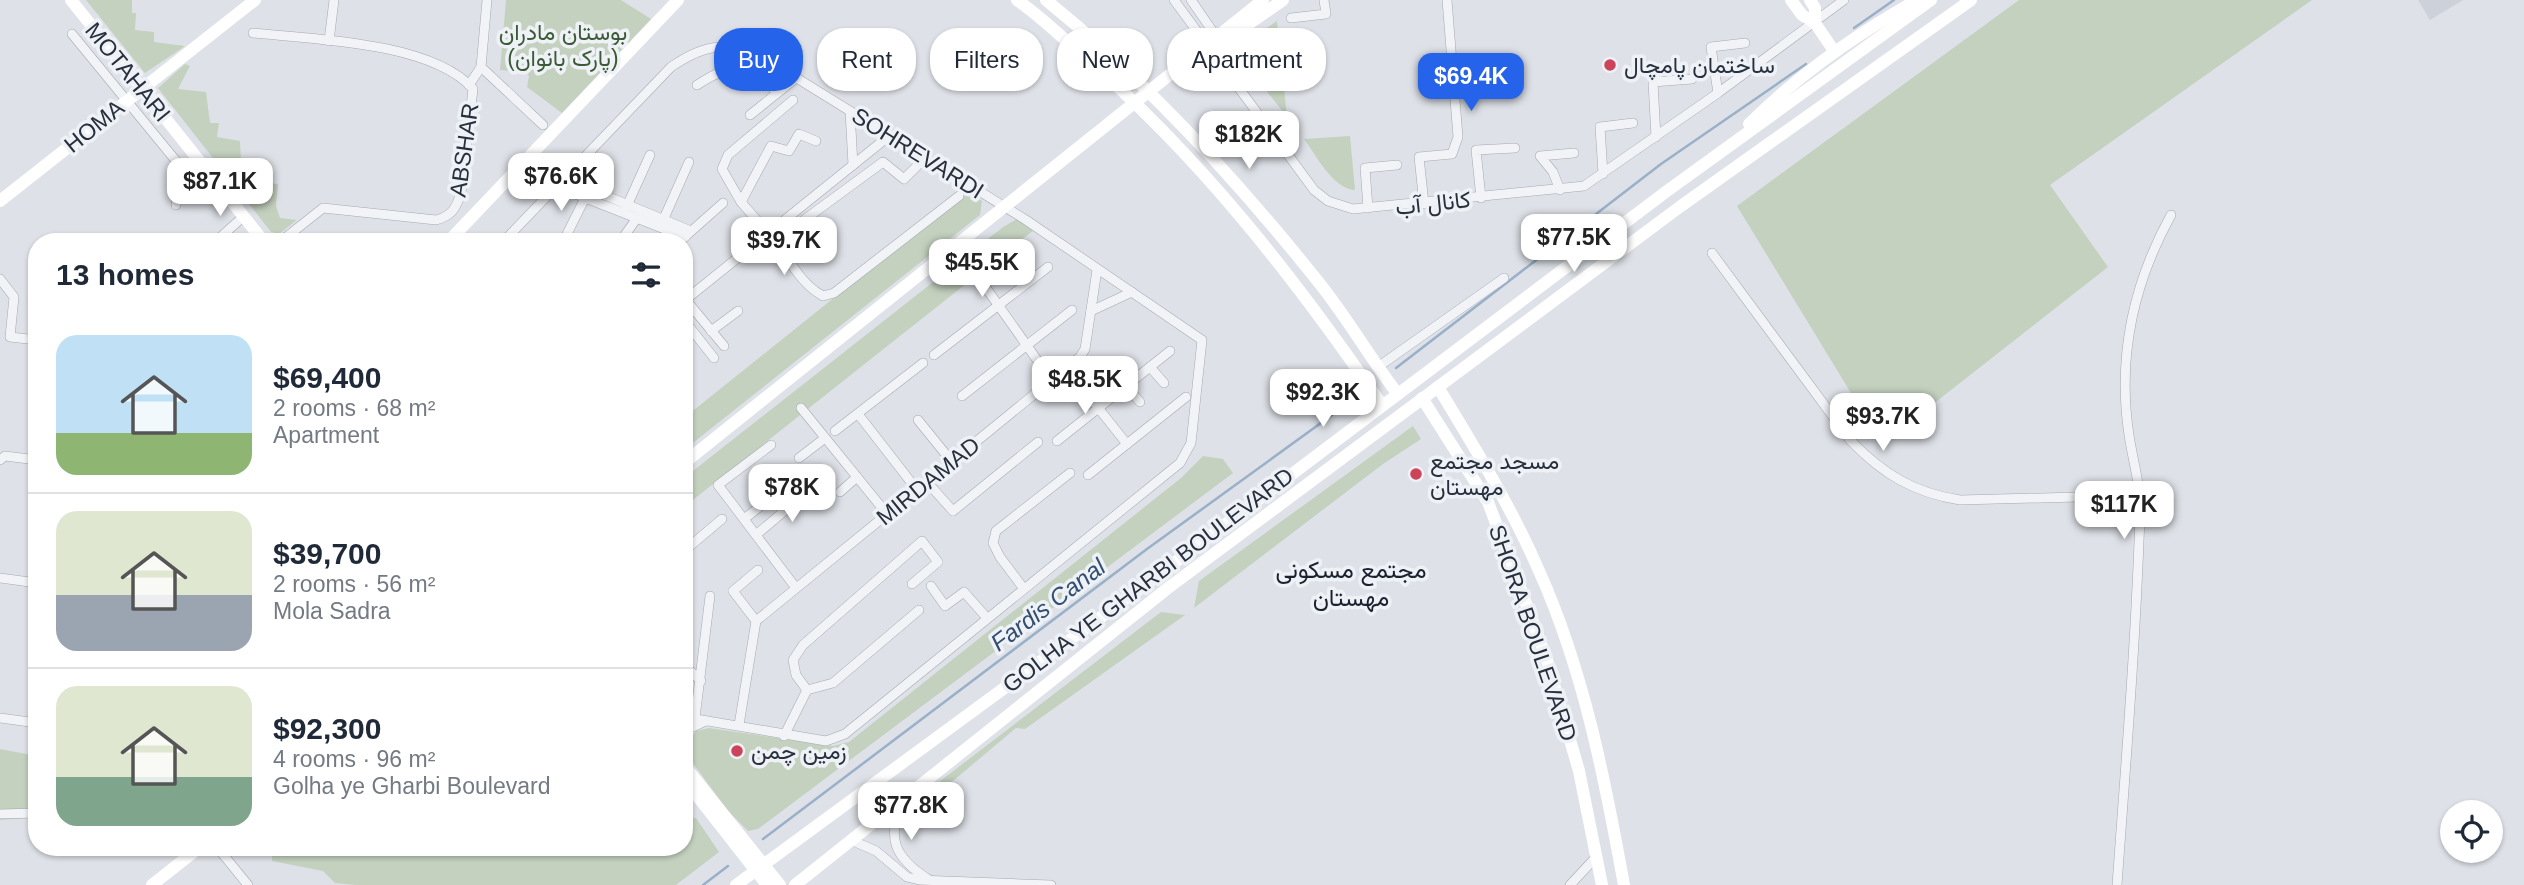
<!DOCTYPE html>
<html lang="en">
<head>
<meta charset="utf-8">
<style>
  :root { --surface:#fff; --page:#f6f6f7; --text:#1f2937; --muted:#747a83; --line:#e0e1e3; --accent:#2563eb }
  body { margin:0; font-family:Arial,Vazirmatn,sans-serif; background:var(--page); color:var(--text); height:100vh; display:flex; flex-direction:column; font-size:26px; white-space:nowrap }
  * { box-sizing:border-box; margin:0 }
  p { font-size:23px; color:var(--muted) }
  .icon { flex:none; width:38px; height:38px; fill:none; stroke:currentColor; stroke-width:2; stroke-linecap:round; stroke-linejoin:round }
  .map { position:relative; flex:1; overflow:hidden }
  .panel { position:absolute; left:28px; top:233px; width:665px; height:623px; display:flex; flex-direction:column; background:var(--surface); border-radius:28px; box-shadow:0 2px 5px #0004 }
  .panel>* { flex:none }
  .top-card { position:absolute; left:714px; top:28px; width:665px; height:63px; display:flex; gap:14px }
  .buttons { position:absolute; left:2440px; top:800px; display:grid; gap:14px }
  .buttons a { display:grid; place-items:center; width:63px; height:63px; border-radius:50%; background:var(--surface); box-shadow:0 2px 5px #0004; font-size:35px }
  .price { position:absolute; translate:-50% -60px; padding:0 16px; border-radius:14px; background:#fff; color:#222; font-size:23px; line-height:46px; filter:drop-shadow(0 2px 4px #0008) }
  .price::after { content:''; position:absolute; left:50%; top:42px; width:21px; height:16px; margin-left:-10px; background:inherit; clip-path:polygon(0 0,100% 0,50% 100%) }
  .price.on { background:var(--accent); color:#fff }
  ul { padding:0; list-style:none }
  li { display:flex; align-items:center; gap:21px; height:175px; padding:0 28px }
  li+li { border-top:2px solid var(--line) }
  li span { display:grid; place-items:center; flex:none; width:196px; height:140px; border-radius:21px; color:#555 }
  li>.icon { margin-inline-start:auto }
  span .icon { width:84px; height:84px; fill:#fffc; stroke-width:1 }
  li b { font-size:30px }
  h2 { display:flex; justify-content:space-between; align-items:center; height:84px; padding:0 28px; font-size:30px }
  .tag { padding:0 24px; border-radius:28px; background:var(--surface); box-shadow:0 2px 5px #0004; font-size:24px; line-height:63px }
  .tag.on { background:var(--accent); color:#fff }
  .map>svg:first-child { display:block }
</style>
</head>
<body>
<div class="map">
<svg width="2524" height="885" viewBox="0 0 2524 885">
  <rect width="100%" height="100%" fill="#dee2e8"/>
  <!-- built -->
  <path fill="#ccd1da" d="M2418,0H2463L2430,20Z"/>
  <!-- green -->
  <g fill="#c4d1bf">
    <path d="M86,0H132V13H136L135,30L154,32V42L185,46L145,73Z"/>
    <path d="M506,0H621L651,19L562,113L527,87L529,76L526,72L500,70Z"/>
    <path d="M2019,0H2312L2050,185L2108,267L1882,444L1737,206Z"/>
    <path d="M1277,21L1287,117L1247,66V41Z"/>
    <path d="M185,64L190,66L178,89L206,92L210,123H219L217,137L240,141L241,162L251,161L252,178L261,183L278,184L276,206L280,218L297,220L279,234L271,232L158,88Z"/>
    <path d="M1350,136L1355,190C1333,189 1316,155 1304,139Z"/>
    <path d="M967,191L982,201L980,215L684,450V418Z"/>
    <path d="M1017,219L1034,230L684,507V478L1003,227Z"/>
    <path d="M1413,426L1421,439L1383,464L1194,608L1199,581Z"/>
    <path d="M1203,456L1223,459L1233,473L758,829L748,831L728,811L687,755L686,745L696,731L709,728L833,746L849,742L1181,478Z"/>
    <path d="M1161,612L1185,615L1025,729L1016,728L941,791L935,785Z"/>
    <path d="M0,749L37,756V817L0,820Z"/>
    <path d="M696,818L719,852L676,885H356L335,883L323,871L272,861V847H684V819Z"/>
  </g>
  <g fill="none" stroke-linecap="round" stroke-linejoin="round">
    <!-- stream -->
    <g stroke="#99b0c8" stroke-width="2.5">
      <path d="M1854,28L1894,0"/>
      <path d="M1396,368L1661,164L1806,64"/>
      <path d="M763,839L1147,549L1354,399"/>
      <path d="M703,885L728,866"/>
    </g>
    <!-- street casing -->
    <g stroke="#a4a9b2" stroke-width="10">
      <g id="street">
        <path d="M487,0L481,67L543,125"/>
        <path d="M1174,0L1314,190L1328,201L1353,209L1584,186L1718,93L1844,0"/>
        <path d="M1191,0L1218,39"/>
        <path d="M1291,18L1326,14L1324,0"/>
        <path d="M253,33C312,39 432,42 473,89L461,193C456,208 452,216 436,220L323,208L280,242"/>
        <path d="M72,34L181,167L176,205"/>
        <path d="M329,41L334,0"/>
        <path d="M469,85L481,67"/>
        <path d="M697,85C731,63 750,60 777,93"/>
        <path d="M1718,93L1711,47L1745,43"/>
        <path d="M850,111L853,165"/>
        <path d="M750,115L796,78"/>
        <path d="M1656,137L1653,82L1692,79"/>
        <path d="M925,158L904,179L883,162L785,234C778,255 806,287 823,296L834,293L959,196"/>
        <path d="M1603,174L1600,127L1633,123"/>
        <path d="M563,178L691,231"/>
        <path d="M555,186L685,237"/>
        <path d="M1560,190L1553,172L1540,156L1574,153"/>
        <path d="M1481,198L1476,150L1515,148"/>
        <path d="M741,202L771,146L789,151L799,134L816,141"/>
        <path d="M1424,204L1419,157L1452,154L1458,137L1447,0"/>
        <path d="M626,208L650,155"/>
        <path d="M1368,208L1365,168L1397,165"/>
        <path d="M661,225L689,162"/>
        <path d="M768,233L741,202L722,169L728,155L793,100"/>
        <path d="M215,242L244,216"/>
        <path d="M503,242L671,67C706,43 727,41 766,59L1026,220L1202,340L1191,443L1180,463L845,734L826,741L684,717"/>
        <path d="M563,242L585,198"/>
        <path d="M620,242L637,218"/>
        <path d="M679,242L723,203"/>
        <path d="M1712,253L1851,441C1883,474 1914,493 1960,500L2115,496L2141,488"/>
        <path d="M979,278L1052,381"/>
        <path d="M0,279L14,297L10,337L37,340"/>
        <path d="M686,300L724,346"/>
        <path d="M684,301L889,136"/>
        <path d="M1091,311L1132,292"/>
        <path d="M684,320L714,358"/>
        <path d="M711,331L738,311"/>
        <path d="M934,355L1048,267"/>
        <path d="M1150,367L1164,383"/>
        <path d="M1378,367L1504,278"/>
        <path d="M1067,369L1127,444"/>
        <path d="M1126,386L1140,402"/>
        <path d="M962,396L1072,310"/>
        <path d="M801,408L887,514"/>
        <path d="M858,414L917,490"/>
        <path d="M918,420L952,462"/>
        <path d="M835,431L923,363"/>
        <path d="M1057,441L1170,351"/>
        <path d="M771,445L718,485L796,588"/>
        <path d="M799,458L825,438"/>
        <path d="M0,460L5,456L37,460"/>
        <path d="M1088,475L1186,397"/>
        <path d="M927,482L953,511L1038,442"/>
        <path d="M840,492L857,477"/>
        <path d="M744,519L799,476"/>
        <path d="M756,535L809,490"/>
        <path d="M684,551L722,519"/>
        <path d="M0,578L37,583"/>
        <path d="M931,586L945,606L964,592L987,618"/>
        <path d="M1024,589L1000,557L993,543L996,531L1070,473"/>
        <path d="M756,621L733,591L758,570"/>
        <path d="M684,665L701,681"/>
        <path d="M807,690L796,675L793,660L803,645L922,541L938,562L912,584"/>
        <path d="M0,718L37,723"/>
        <path d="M695,718L710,596"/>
        <path d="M739,725L756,621L1080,357L1085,349L1097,270"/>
        <path d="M684,731L706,721"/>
        <path d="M784,736L807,690L833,683L919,610"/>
        <path d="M902,801C886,839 895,858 928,879"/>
        <path d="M0,814L37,813"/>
        <path d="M853,841L876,851L907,877L919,880L1051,885"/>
        <path d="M217,847L248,885"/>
        <path d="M1570,885L1597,856"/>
        <path d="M2117,885C2126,761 2136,638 2140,514C2141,486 2133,462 2129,435C2117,356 2133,284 2171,215"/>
      </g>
    </g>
    <!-- street -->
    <use href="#street" stroke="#f1f3f6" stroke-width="9"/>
    <!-- secondary -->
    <g stroke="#fff" stroke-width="12">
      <path d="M71,0L264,242"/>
      <path d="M1017,0C1040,16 1061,36 1082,55C1199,155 1295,278 1382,405"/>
      <path d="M1046,0C1149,83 1238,181 1320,284C1348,319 1370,358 1397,393"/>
      <path d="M1791,0L1802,15L1815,23L1834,51"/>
      <path d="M1810,0L1815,8V23"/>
      <path d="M1223,35L1240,30L1283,0"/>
      <path d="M1749,124C1799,74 1855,35 1917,0"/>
      <path d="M0,201L255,0"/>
      <path d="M448,242L678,0"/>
      <path d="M1438,387C1475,448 1512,508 1540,573C1584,672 1605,780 1624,885"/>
      <path d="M1422,398L1488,502L1546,657L1579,771L1602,885"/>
      <path d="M684,463L1263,0"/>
      <path d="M684,765L780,885"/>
      <path d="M684,779L767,885"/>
      <path d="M152,885L200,847"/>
      <path d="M736,885L1157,576L1667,191L1931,0"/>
      <path d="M795,885L1168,588L1681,206L1971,0"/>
    </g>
  </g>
  <!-- markers -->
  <g fill="#cc445a" stroke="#eef1f5" stroke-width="2.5">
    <circle cx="1610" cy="65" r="7"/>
    <circle cx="1416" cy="474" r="7"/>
    <circle cx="737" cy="751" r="7"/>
  </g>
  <g text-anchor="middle" stroke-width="7" stroke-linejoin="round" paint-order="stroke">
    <!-- park labels -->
    <g font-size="23" fill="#3c5a35" stroke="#eef1f5">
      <text x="563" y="40">بوستان مادران<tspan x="563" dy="26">(پارک بانوان)</tspan></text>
    </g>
    <!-- poi labels -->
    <g font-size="23" fill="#28303e" stroke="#eef1f5" text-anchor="start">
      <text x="1624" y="73">ساختمان پامچال</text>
      <text x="1430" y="469">مسجد مجتمع<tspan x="1430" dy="26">مهستان</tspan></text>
      <text x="751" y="759">زمین چمن</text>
    </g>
    <!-- street labels -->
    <g font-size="23" fill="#28303e" stroke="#eef1f5">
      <text transform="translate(128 72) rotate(51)" y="8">MOTAHARI</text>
      <text transform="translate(94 126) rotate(-39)" y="8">HOMA</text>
      <text transform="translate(464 150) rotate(-82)" y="8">ABSHAR</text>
      <text transform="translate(918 153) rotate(32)" y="8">SOHREVARDI</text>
      <text transform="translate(1433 203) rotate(-6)" y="8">کانال آب</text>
      <text transform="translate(928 481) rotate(-39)" y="8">MIRDAMAD</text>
      <text transform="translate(1148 580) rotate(-37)" y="8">GOLHA YE GHARBI BOULEVARD</text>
      <text transform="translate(1533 633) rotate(71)" y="8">SHORA BOULEVARD</text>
    </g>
    <!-- neighbourhood labels -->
    <g font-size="24" fill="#1a212f" stroke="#eef1f5">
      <text x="1351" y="578">مجتمع مسکونی<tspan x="1351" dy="28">مهستان</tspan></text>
    </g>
    <!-- water labels -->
    <g font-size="24" font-style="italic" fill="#324f72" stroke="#eef1f5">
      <text transform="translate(1048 605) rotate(-37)" y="8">Fardis Canal</text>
    </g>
  </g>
</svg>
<div class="buttons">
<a><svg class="icon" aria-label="locate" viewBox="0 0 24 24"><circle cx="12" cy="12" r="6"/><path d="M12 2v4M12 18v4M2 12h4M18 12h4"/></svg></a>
</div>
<b class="price on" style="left:1471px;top:113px">$69.4K</b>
<b class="price" style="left:1249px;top:171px">$182K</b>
<b class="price" style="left:561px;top:213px">$76.6K</b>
<b class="price" style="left:220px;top:218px">$87.1K</b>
<b class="price" style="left:1574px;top:274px">$77.5K</b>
<b class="price" style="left:784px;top:277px">$39.7K</b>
<b class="price" style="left:982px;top:299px">$45.5K</b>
<b class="price" style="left:1085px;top:416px">$48.5K</b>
<b class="price" style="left:1323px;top:429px">$92.3K</b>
<b class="price" style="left:1883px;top:453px">$93.7K</b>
<b class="price" style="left:792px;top:524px">$78K</b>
<b class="price" style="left:2124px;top:541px">$117K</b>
<b class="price" style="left:911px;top:842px">$77.8K</b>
<div class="top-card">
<a class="tag on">Buy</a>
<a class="tag">Rent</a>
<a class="tag">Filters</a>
<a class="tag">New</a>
<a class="tag">Apartment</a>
</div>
<section class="panel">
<h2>13 homes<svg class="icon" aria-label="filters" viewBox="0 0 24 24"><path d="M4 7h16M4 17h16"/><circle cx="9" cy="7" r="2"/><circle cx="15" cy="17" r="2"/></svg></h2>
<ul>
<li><span style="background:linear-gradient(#bfe0f5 70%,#8fb573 0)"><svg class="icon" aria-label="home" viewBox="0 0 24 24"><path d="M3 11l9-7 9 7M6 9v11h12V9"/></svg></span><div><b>$69,400</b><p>2 rooms · 68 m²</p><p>Apartment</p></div></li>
<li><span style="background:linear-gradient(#dfe7d0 60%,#9aa5b1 0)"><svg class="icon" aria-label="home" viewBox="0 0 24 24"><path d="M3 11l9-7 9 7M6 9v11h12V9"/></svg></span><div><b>$39,700</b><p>2 rooms · 56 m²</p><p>Mola Sadra</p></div></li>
<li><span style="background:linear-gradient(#dfe7d0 65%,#7fa58c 0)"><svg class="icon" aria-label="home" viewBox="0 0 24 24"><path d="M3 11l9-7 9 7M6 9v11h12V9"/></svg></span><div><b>$92,300</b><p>4 rooms · 96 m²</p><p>Golha ye Gharbi Boulevard</p></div></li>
</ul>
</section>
</div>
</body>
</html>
